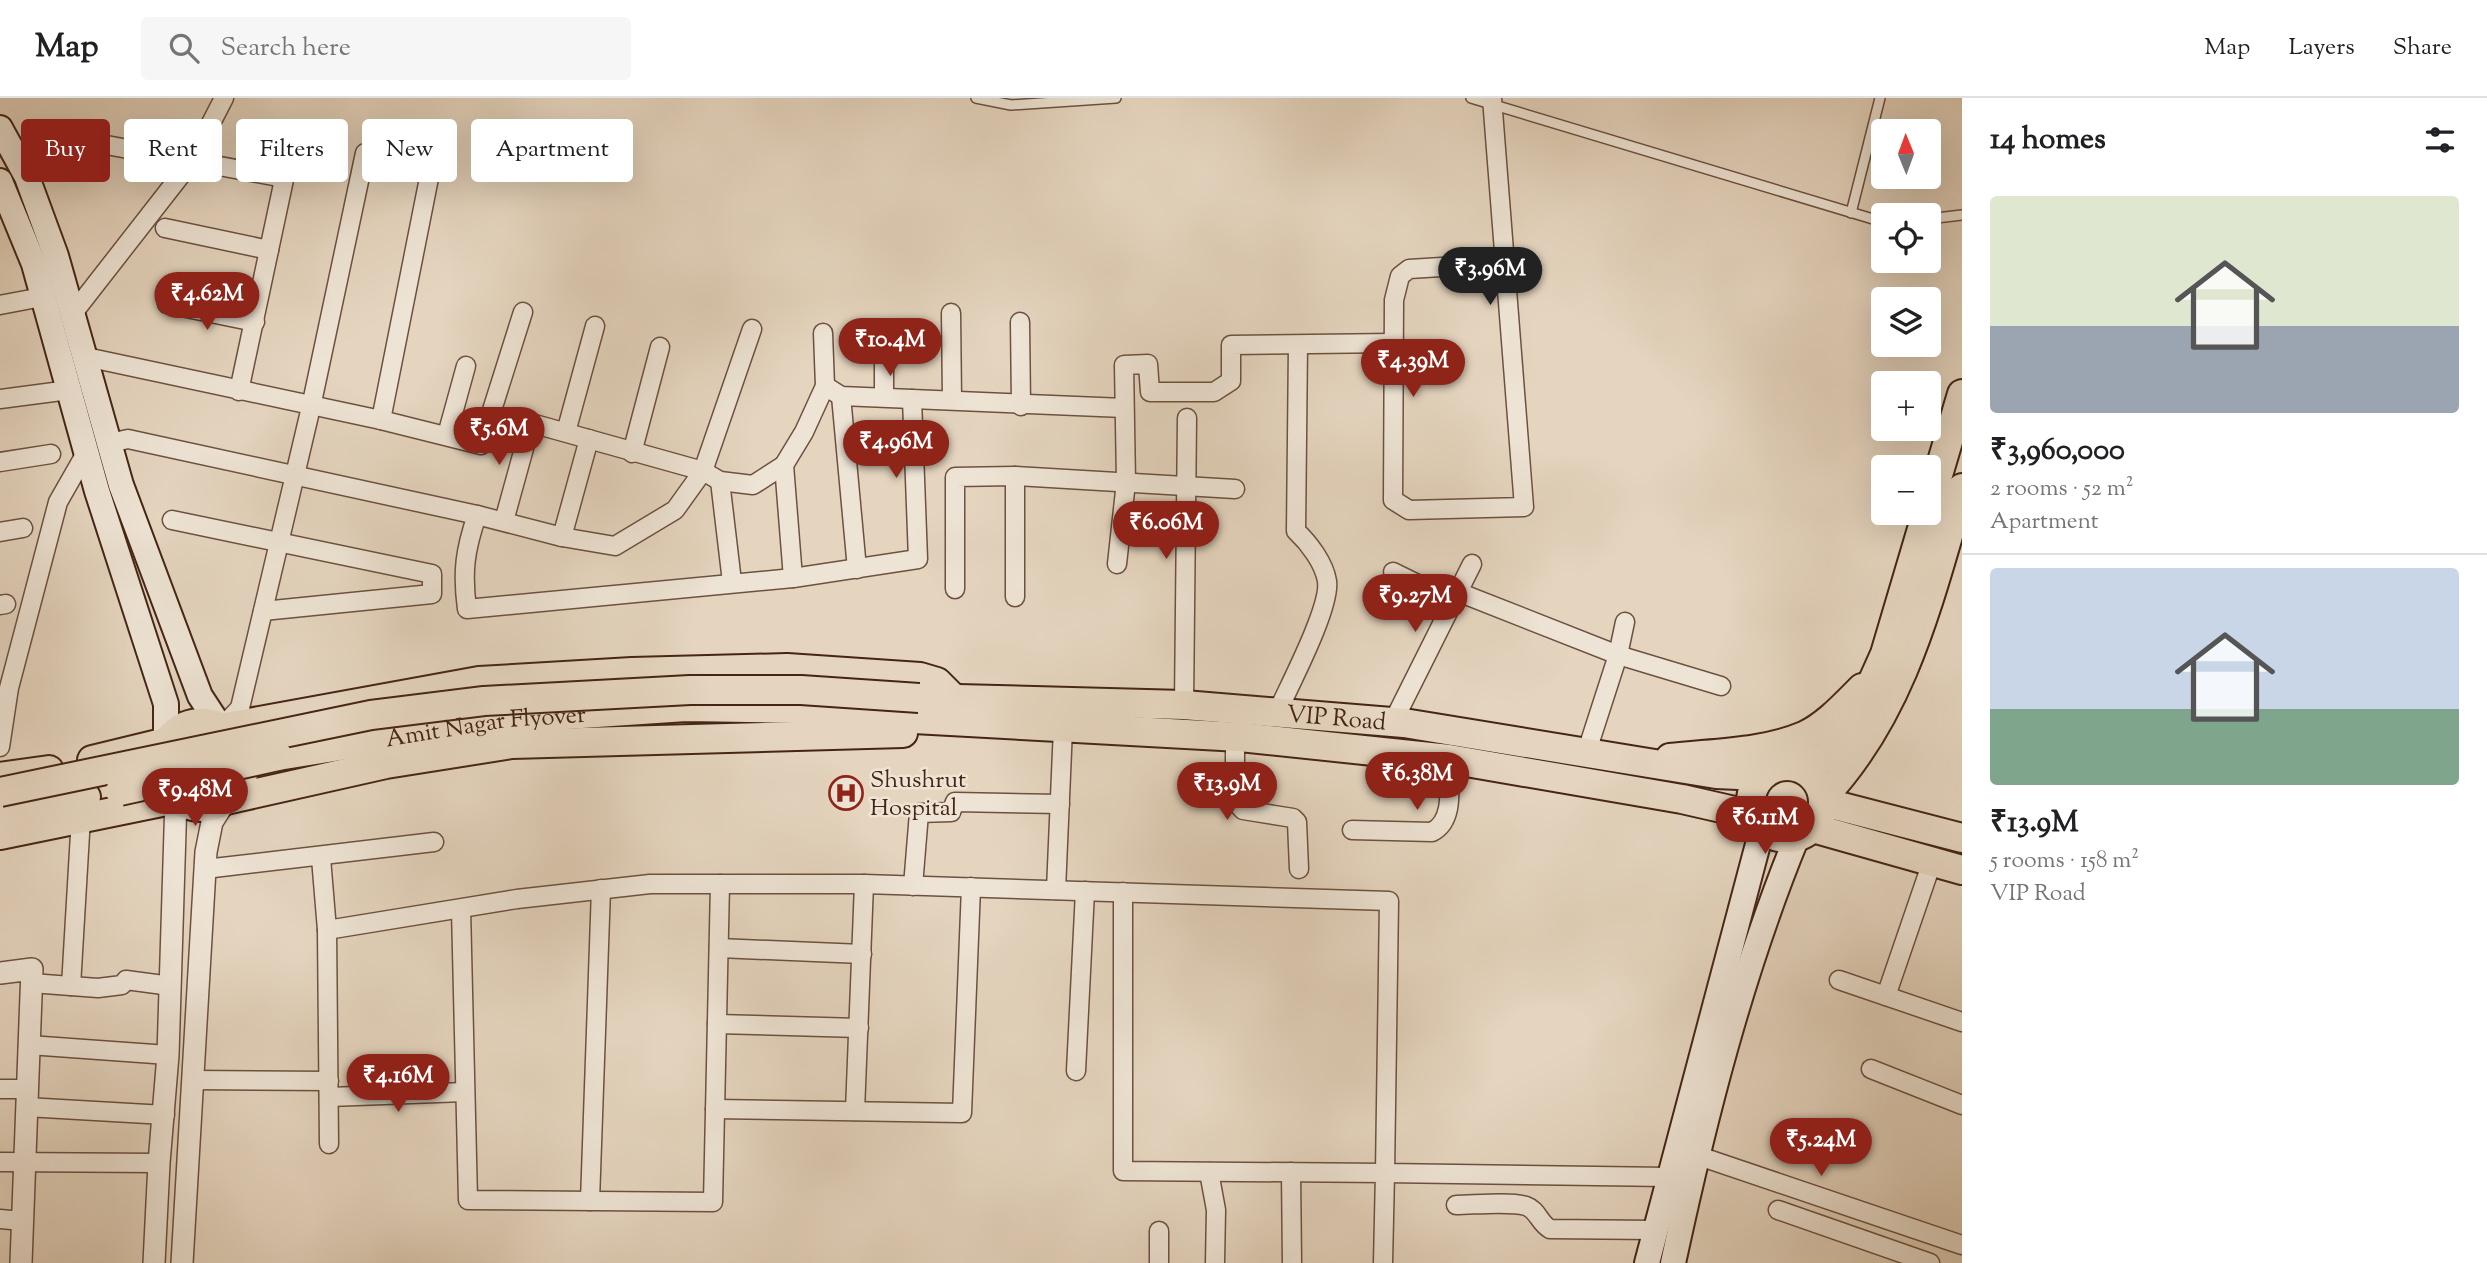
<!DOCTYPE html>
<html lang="en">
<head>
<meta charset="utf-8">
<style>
  :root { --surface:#fff; --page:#f6f6f6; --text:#202124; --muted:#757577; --line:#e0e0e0; --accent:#8f2418 }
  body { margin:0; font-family:"Sorts Mill Goudy",serif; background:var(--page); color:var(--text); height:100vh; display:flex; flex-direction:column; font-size:26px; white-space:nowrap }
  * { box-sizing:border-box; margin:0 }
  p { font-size:23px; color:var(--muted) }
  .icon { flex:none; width:38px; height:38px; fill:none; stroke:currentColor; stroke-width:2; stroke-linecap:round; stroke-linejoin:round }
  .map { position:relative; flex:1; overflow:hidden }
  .side { display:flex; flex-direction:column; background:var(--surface); width:525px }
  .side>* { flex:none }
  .top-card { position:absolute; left:21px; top:21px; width:665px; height:63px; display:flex; gap:14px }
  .needle { width:46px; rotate:359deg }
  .tools { position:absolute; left:1871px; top:21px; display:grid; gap:14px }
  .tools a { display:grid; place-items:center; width:70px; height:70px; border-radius:7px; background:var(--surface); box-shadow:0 7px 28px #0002; font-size:35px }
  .price { position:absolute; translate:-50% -60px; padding:0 16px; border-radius:24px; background:var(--accent); color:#fff; font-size:23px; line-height:46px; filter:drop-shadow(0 2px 4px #0008) }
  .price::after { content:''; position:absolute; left:50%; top:42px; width:21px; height:16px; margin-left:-10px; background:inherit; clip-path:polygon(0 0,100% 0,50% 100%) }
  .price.active { background:#222; color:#fff }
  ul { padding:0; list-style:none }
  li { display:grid; align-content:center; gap:14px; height:371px; padding:0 28px }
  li+li { border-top:2px solid var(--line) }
  li span { display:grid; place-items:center; height:217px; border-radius:7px; color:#555 }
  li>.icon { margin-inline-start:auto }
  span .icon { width:126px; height:126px; fill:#fffc; stroke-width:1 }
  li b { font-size:30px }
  h2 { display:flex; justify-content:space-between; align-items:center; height:84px; padding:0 28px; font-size:30px }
  .tag { padding:0 24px; border-radius:7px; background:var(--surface); box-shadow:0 7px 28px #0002; font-size:24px; line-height:63px }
  .tag.active { background:var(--accent); color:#fff }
  header { display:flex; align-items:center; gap:42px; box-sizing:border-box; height:98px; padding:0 35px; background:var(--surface); border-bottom:2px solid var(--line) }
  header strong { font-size:33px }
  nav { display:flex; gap:38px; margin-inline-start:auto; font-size:24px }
  .search { width:490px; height:63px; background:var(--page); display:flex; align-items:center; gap:18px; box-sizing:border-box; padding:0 24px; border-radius:7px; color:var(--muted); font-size:26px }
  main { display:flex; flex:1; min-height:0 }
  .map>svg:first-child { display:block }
</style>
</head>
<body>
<header>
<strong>Map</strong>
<div class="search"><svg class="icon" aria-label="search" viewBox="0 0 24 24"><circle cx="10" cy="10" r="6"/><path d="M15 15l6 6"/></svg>Search here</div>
<nav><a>Map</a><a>Layers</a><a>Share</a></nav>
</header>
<main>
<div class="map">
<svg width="1962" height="1165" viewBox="0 0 1962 1165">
  <rect width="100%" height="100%" fill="#e5d5bf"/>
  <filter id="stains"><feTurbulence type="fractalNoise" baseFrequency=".00286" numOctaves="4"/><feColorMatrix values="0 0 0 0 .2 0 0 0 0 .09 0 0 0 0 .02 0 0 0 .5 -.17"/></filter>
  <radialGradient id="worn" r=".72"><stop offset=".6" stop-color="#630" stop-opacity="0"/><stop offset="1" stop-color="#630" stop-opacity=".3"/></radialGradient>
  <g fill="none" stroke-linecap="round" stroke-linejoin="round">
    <!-- service casing -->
    <g stroke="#6d5140" stroke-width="12">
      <g id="service">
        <path d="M976,0L1011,7L1116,0"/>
        <path d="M1471,0L1883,124"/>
        <path d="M1851,115L1880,0"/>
        <path d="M1928,121L1962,117"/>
      </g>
    </g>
    <!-- minor casing -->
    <g stroke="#6d5140" stroke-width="21">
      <g id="minor">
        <path d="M1492,0L1524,409L1409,412L1393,402L1394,202L1400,178L1409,171L1506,165"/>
        <path d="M101,46L284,80"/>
        <path d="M165,130L269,152"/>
        <path d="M167,206L255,224"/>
        <path d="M0,207L42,199"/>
        <path d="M74,214L191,64L224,0"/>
        <path d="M951,215L952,302"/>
        <path d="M1020,224L1021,308"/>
        <path d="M752,231L703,373L675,412L615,448L562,439L477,417C465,452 462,474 467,511L793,480L918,461L912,301"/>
        <path d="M823,235L825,288"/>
        <path d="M86,259L381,322L481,347L523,214"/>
        <path d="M239,293L292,44"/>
        <path d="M841,298L857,471"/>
        <path d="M884,299V235"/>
        <path d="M0,301L69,292"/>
        <path d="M490,319L531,325L703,373L720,383L753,387L784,367L804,334L825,288L841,298L1124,310"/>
        <path d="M381,322L429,80"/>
        <path d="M566,334L595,228"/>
        <path d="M447,337L466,268"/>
        <path d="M110,345L128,341L477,417"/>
        <path d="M632,355L660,249"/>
        <path d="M0,364L51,356"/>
        <path d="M784,367L793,480"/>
        <path d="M720,383L732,484"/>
        <path d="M172,422L432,476V496L263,513"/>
        <path d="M504,423L531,325"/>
        <path d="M0,434L23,430"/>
        <path d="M562,439L589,341"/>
        <path d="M1117,466L1126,384L1124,267L1148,266L1150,294H1214L1231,283V247L1394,245"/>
        <path d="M1393,474L1452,503"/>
        <path d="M955,491V379L1015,378L1235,391"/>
        <path d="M1458,494L1618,557L1721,588"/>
        <path d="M1015,499V378"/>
        <path d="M0,507L6,506"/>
        <path d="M1184,607L1187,320"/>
        <path d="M1277,615C1289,588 1331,509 1327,483C1324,465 1309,445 1296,433L1298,247"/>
        <path d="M1393,624L1472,466"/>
        <path d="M222,629L240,610L311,309L365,55"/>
        <path d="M1235,638V703L1243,712L1293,720L1297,724L1299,771"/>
        <path d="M0,649L9,590L58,404L86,355"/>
        <path d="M1586,656L1618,557L1625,524"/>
        <path d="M1352,732L1432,734C1456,722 1448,685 1449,661"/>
        <path d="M321,760L327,832L329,1046"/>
        <path d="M205,771L434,744"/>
        <path d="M913,788L919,715L951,714L955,704L1060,706"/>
        <path d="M1056,792L1063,630"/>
        <path d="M1123,794V1073L1385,1075L1383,1165"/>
        <path d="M461,811L468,1102L713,1104L720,786"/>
        <path d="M327,832L517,801L650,786H864L1389,803L1385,1075L1668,1079"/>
        <path d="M719,850L862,856"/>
        <path d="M1839,882L1962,924"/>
        <path d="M31,885L98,890L122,887L126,882L171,888"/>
        <path d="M71,888L81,719"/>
        <path d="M1886,898L1932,764"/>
        <path d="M717,926L859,930"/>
        <path d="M29,947L168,957"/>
        <path d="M1871,971L1962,1007"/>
        <path d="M1076,973L1085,793"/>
        <path d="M193,982L329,983"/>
        <path d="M0,991H27"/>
        <path d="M329,999L465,994"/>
        <path d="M26,1009L165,1017"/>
        <path d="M715,1011L962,1015L971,789"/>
        <path d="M855,1013L864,786"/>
        <path d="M1696,1057L1962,1147"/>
        <path d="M0,1064L159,1065"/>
        <path d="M1209,1074L1216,1112L1215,1165"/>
        <path d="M1291,1074L1292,1165"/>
        <path d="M590,1103L601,791"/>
        <path d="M1456,1107C1474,1107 1509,1103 1526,1108C1538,1112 1539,1125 1550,1131L1655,1132"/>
        <path d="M1778,1112L1930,1165"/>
        <path d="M0,1121L22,1123"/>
        <path d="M1159,1133V1165"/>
      </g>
    </g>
    <!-- tertiary casing -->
    <g stroke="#6d5140" stroke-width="24">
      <g id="tertiary">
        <path d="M0,875L32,871L21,1165"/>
        <path d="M154,1165L159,1065L168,957L176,701"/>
        <path d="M182,1165L206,754L212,724L226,702"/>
      </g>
    </g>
    <!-- secondary casing -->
    <g stroke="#452515" stroke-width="28">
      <g id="secondary">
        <path d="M0,30L27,79L56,158L121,387L200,598L221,630"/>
        <path d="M0,83L34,166L97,393L166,606V644"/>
        <path d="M1647,1165L1762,731"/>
        <path d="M1673,1165C1704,1021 1741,875 1797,739"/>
      </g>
    </g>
    <!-- primary casing -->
    <g stroke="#452515" stroke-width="32">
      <g id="primary">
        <path id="s1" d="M919,600L1184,607L1404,625L1716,676L1761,678"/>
        <circle cx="202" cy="667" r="42"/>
        <path d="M221,630L479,583L632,574L787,570L920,579L937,584L954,601"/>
        <path id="s2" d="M278,658L506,621L686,609L807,611L914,621L1240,639L1449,661L1682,701L1752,717"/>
        <path d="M1670,660C1713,655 1764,655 1804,638C1826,628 1845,607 1862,590"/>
        <path d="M92,662L166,644"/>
        <circle cx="1787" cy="704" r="36"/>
        <path d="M1792,668L1823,660L1840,645L1859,614L1885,556L1962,296"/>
        <path d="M0,679L49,672"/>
        <path d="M1823,699C1904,613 1929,500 1962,390"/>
        <path d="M226,702L386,666L512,646L903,635"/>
        <path d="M1823,704L1962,740"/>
        <path d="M0,715L86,699"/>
        <path d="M1813,730L1962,772"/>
        <path d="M0,737L176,701"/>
      </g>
    </g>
    <!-- service -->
    <use href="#service" stroke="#eee4d5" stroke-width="9"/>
    <!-- minor -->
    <use href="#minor" stroke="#eee4d5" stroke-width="18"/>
    <!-- tertiary -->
    <use href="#tertiary" stroke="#eee4d5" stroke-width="21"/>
    <!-- secondary -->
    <use href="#secondary" stroke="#eee4d5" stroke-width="24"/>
    <!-- primary -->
    <use href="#primary" stroke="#e5d5bf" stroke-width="28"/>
    <!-- primary-bridge casing -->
    <g stroke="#452515" stroke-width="32" stroke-linecap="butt">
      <g id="primary-bridge">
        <path d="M120,693L278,658"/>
        <path d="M0,694L371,617L484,603L690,592H801L919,600"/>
      </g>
    </g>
    <!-- primary-bridge -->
    <use href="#primary-bridge" stroke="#e5d5bf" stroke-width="28"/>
  </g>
  <!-- icons -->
  <defs>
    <g id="hospital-ring" transform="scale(1.75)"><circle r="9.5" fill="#eee4d5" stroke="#8f2418" stroke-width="1.5"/><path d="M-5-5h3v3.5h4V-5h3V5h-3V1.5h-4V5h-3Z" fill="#8f2418"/></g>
  </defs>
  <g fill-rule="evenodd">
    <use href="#hospital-ring" x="846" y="695"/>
  </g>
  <g text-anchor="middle" stroke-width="5" stroke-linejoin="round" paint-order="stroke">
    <!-- street labels -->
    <g font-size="24" fill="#452515" stroke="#eee4d5">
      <text dy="8" stroke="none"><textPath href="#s1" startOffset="418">VIP Road</textPath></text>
      <text dy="8" stroke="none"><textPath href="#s2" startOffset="210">Amit Nagar Flyover</textPath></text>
    </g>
    <!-- poi labels -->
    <g font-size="24" fill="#452515" stroke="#eee4d5" text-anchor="start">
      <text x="870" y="689">Shushrut<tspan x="870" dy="28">Hospital</tspan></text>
    </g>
  </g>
  <rect width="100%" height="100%" filter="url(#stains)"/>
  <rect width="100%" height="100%" fill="url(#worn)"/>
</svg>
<div class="tools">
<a><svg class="needle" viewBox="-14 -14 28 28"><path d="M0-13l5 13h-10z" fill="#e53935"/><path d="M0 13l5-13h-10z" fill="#757577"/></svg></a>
<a><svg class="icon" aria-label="locate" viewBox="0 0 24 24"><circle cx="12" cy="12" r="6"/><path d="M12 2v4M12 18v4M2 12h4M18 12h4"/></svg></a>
<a><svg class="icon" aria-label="layers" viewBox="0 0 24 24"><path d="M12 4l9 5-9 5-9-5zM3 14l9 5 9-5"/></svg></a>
<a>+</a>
<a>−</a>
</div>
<b class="price active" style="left:1490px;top:209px">₹3.96M</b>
<b class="price" style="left:207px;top:234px">₹4.62M</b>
<b class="price" style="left:890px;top:280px">₹10.4M</b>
<b class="price" style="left:1413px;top:301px">₹4.39M</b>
<b class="price" style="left:499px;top:369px">₹5.6M</b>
<b class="price" style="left:896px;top:382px">₹4.96M</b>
<b class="price" style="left:1166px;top:463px">₹6.06M</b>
<b class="price" style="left:1415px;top:536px">₹9.27M</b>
<b class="price" style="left:1417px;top:714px">₹6.38M</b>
<b class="price" style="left:1227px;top:724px">₹13.9M</b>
<b class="price" style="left:195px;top:730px">₹9.48M</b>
<b class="price" style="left:1765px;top:758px">₹6.11M</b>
<b class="price" style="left:398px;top:1016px">₹4.16M</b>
<b class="price" style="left:1821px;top:1080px">₹5.24M</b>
<div class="top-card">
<a class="tag active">Buy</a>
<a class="tag">Rent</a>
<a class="tag">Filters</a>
<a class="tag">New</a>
<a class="tag">Apartment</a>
</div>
</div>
<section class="side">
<h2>14 homes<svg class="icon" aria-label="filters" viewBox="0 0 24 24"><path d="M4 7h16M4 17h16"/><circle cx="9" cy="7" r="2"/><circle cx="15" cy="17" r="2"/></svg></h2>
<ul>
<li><span style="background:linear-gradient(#dfe7d0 60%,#9aa5b1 0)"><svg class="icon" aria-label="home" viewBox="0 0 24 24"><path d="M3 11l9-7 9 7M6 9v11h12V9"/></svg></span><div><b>₹3,960,000</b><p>2 rooms · 52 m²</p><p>Apartment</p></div></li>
<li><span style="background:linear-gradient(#c9d6e8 65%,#7fa58c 0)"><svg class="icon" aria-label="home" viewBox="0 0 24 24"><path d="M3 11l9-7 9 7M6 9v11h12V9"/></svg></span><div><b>₹13.9M</b><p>5 rooms · 158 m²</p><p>VIP Road</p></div></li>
</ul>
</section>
</main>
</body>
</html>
